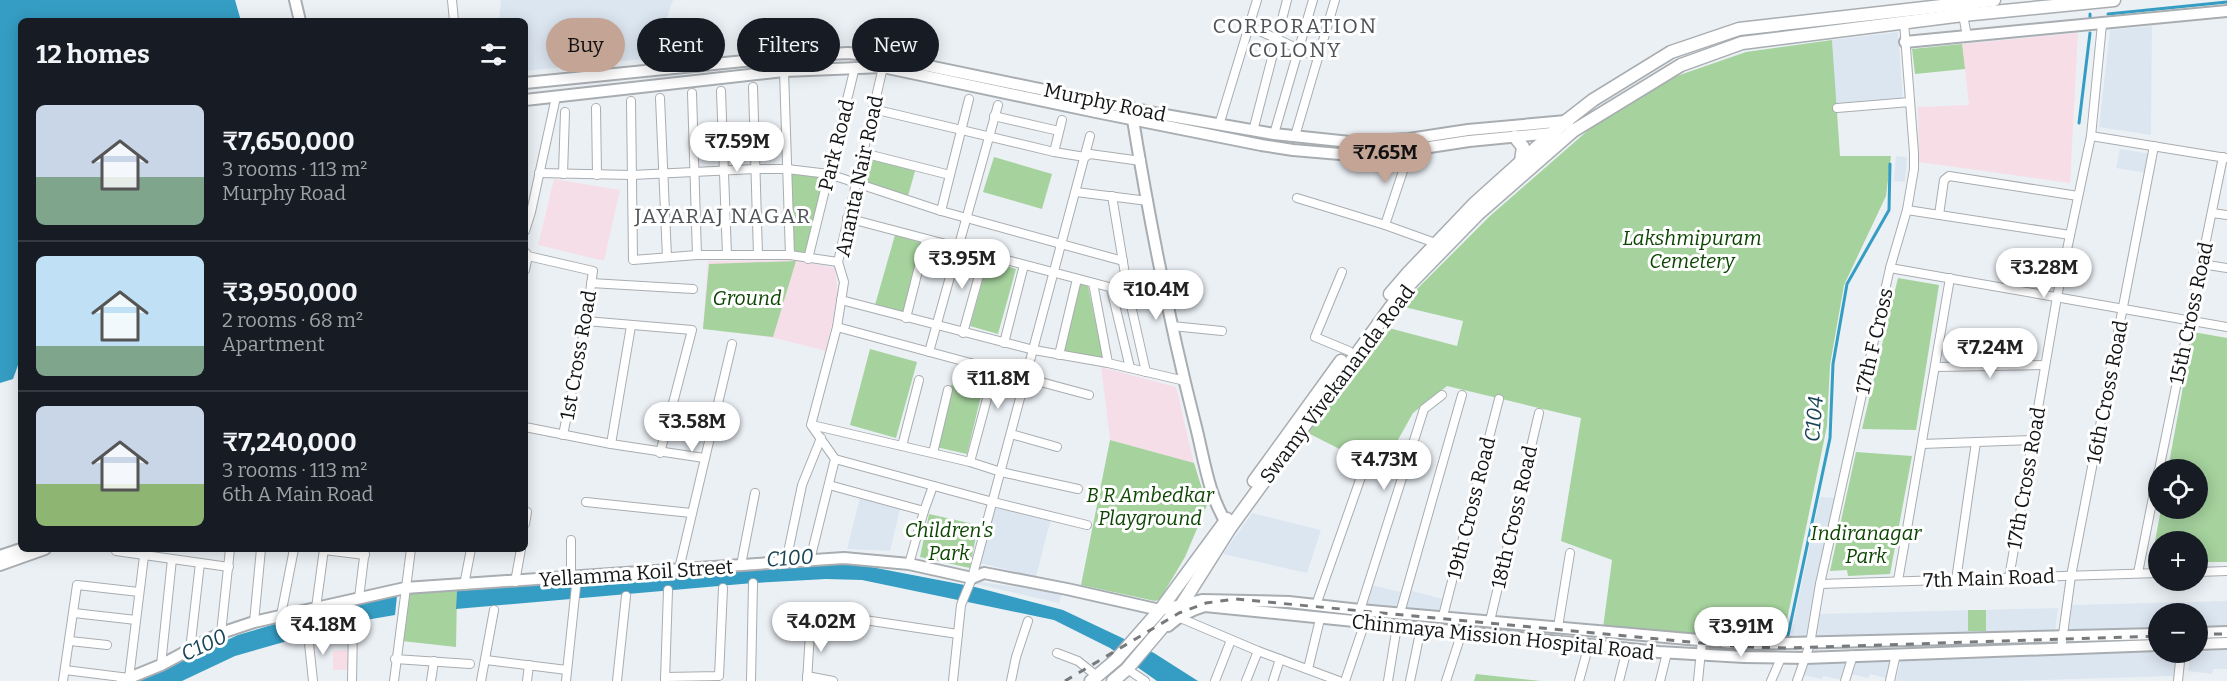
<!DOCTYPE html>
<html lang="en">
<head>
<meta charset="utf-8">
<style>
  :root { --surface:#171b24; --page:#20242c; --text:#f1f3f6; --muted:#9ea1a6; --line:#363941; --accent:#c3a495 }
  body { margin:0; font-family:Bitter,serif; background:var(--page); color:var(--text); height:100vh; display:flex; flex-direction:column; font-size:22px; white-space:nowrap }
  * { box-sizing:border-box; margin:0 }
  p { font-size:20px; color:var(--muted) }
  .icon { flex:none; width:33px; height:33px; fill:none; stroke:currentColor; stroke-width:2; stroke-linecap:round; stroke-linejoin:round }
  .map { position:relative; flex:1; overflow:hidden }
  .side { position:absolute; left:18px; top:18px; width:510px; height:534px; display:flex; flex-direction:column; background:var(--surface); border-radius:9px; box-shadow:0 3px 15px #0003 }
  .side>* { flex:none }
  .guide { position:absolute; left:546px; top:18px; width:570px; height:54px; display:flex; gap:12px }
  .fabs { position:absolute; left:2148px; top:459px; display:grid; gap:12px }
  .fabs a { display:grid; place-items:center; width:60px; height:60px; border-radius:50%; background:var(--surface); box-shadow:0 3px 15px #0003; font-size:30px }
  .price { position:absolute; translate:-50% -51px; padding:0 14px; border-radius:21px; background:#fff; color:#222; font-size:20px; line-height:39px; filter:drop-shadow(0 2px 3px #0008) }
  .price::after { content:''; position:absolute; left:50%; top:36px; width:18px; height:14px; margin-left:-9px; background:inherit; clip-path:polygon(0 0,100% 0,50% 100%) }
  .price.current { background:var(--accent); color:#111 }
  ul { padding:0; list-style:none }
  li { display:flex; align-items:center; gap:18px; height:150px; padding:0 18px }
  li+li { border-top:2px solid var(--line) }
  li span { display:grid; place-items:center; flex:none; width:168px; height:120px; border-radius:9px; color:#555 }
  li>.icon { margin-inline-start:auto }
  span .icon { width:72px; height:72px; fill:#fffc; stroke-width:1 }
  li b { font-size:26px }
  h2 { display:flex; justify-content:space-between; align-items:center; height:72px; padding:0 18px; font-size:26px }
  .chip { padding:0 21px; border-radius:27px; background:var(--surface); box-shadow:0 3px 15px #0003; font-size:21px; line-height:54px }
  .chip.current { background:var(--accent); color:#111 }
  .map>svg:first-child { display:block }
</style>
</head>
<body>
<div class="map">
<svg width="2227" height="681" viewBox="0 0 2227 681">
  <rect width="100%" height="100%" fill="#ebf0f5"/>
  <!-- built -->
  <g fill="#dce6f1">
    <path d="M501,0H673L653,58L525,71V21H499Z"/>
    <path d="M2152,26L2151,135L2099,127L2110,30Z"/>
    <path d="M1898,32L1903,100L1836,104L1832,40Z"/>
    <path d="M2120,149L2151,154L2147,173L2116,168Z"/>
    <path d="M1896,156L1907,157L1905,182L1894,181Z"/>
    <path d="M860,497L900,509L890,551L847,549Z"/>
    <path d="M1820,497L1837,498L1807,639H1790Z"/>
    <path d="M994,505L1051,518L1036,577L980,563Z"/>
    <path d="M1252,513L1321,530L1307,573L1223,554Z"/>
    <path d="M982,582L1062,594L1059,603L976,584Z"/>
    <path d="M1370,585L1405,593L1400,608L1363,605Z"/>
    <path d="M1408,590L1446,600L1443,612L1404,608Z"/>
    <path d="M2227,601V626L2198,627V614H2158V628L2069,631L2072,605Z"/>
    <path d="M2058,608L2055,631L1816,639L1820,614Z"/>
    <path d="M2227,650V669H2213L2212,674L2188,671L2190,653Z"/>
    <path d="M2158,652L2177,653L2174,676L2004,681H1896L1901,660Z"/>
    <path d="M1848,660L1842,680L1823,676L1822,679L1804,675L1807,662Z"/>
    <path d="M1890,661L1886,678L1870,674L1868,678L1851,674L1855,662Z"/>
  </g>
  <!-- industrial -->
  <g fill="#f7dee6">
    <path d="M2078,33L2070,183L1919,162L1918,107L1969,105L1962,44Z"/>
    <path d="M356,649L355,670H333V651Z"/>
  </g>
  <!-- education -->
  <g fill="#f6dee9">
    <path d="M554,179L620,190L604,261L538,245Z"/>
    <path d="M796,260L835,268L838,294L826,351L775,338L703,328L708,261Z"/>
    <path d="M1101,367L1176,387L1194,463L1110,440Z"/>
  </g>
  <!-- green -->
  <g fill="#a5d29d">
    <path d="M1832,40L1840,156H1891L1886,196L1844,285L1830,365L1827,426L1783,639L1702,636L1603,628L1612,560L1561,541L1581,418L1447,386L1413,413L1381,470L1306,432L1385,327L1457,346L1463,321L1400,306L1490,216L1593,126L1671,78L1746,52Z"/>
    <path d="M1962,44L1965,69L1915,74L1912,49Z"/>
    <path d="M867,157L915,171L908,196L860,183Z"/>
    <path d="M994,157L1052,174L1042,209L983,192Z"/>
    <path d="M792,173L825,177L805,255L792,251Z"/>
    <path d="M895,235L929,245L909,315L875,305Z"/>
    <path d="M796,261L773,337L703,329L709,264Z"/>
    <path d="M988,261L1016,269L998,334L970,326Z"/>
    <path d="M1898,278L1939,285L1916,430L1862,429Z"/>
    <path d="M1080,284L1088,286L1103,358L1063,353Z"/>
    <path d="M2193,332L2227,338V562H2198V542H2158V563H2151L2161,509L2198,508V470L2168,469Z"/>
    <path d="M870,349L917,362L896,438L850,425Z"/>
    <path d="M951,385L982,392L967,454L936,447Z"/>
    <path d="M1110,440L1194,463L1207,505L1185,557L1160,599L1155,601L1081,585Z"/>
    <path d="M1856,452L1912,456L1890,574L1848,576L1847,570L1830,571Z"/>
    <path d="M929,514L978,525L970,568L920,557Z"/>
    <path d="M457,591L456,647L402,641L407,594Z"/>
    <rect x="1968" y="610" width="18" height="21"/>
    <path d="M1476,674L1541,681H1474Z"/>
  </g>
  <!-- water -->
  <g fill="#359dc3">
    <path d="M0,0H235L241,21H21V357L13,379L0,383Z"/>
    <path d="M829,563L871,567L975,587L1063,610L1154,653L1198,681H1157L1110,648L1054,620L862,580L826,579L753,583L456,609L457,591Z"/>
    <path d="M397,596L395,615L354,622L235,656L182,681H138L238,635L305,615Z"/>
  </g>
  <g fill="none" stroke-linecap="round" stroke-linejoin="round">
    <!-- stream -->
    <g stroke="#359dc3" stroke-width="3">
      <path d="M2090,14V17"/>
      <path d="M2108,14L2227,2"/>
      <path d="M2079,123L2090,33"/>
      <path d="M1787,640L1830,438L1833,364L1847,284L1889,210L1890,164"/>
    </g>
    <!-- street casing -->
    <g stroke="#a8adb1" stroke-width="10">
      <g id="street">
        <path d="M452,0L454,21"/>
        <path d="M1963,15L1967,36"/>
        <path d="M1249,26L1318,58"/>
        <path d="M784,71L790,255"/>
        <path d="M753,87L758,255"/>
        <path d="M721,91L727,255"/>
        <path d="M692,93L697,255"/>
        <path d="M660,98L667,257"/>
        <path d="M631,101L633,260L697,255H790L838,262"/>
        <path d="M596,108L597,175"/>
        <path d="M1837,108L1910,102"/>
        <path d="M873,109L1054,152L1085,157L1090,154L1141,161"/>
        <path d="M994,116L1059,131"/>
        <path d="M1219,125L1257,0"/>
        <path d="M1253,131L1287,0"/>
        <path d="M1274,134L1313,0"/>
        <path d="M1295,136L1335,0"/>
        <path d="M2091,136L2226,158"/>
        <path d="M1054,152L1062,120"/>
        <path d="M863,153L950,175"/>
        <path d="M539,173L632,175L755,169H787L829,174L941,211L1123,261"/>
        <path d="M563,174L565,112"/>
        <path d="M1076,192L1148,201"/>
        <path d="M1112,196L1128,292L1146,372"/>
        <path d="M1297,198L1385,225L1438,244"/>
        <path d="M1907,210L2070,235"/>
        <path d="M941,211L969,99"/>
        <path d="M2212,213L2227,215"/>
        <path d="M1939,215L1944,180L1949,176L2078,196"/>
        <path d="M847,218L1128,292H1165"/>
        <path d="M1385,225L1410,150"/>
        <path d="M525,231L531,212L556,97"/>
        <path d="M528,256L593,271L586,321L563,435"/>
        <path d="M808,259L855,67"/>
        <path d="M2201,264L2227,268"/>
        <path d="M1890,268L2227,327"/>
        <path d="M525,270L528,256L526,253"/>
        <path d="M1342,272L1315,337L1349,351"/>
        <path d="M591,283L693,289"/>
        <path d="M1093,283L1108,363"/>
        <path d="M1111,288L1130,368"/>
        <path d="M841,300L1034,350L1108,363L1185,381"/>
        <path d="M906,318L926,239"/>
        <path d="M586,321L692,330L660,453"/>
        <path d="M1172,326L1222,331"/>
        <path d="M837,327L1089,395"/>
        <path d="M963,333L985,254"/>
        <path d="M1004,343L1024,265"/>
        <path d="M929,352L998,105"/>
        <path d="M1059,355L1077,279"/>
        <path d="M970,363L964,385L984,392L988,395L970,462"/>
        <path d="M1935,367L2045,365"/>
        <path d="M812,425L970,462L1001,472L1078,489"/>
        <path d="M525,427L611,444L704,458"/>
        <path d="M1011,434L1057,447"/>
        <path d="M611,444L631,326"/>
        <path d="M1922,444L2032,440"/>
        <path d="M902,446L919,380"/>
        <path d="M933,453L948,390"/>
        <path d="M835,459L993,502L1087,525"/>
        <path d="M2159,470L2223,157"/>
        <path d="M829,485L924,511L933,486"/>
        <path d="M586,502L691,513"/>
        <path d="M525,524L527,512"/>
        <path d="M324,550L365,555"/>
        <path d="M116,551L229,567"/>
        <path d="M810,560L835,459L811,425L837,327L844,282L838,262L883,67"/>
        <path d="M786,562L802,485L821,438"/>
        <path d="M909,564L924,511"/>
        <path d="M741,565L755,493"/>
        <path d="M679,569L732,344"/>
        <path d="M2198,572L2227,571"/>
        <path d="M2138,573L2158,472"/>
        <path d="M571,578V540"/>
        <path d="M2009,578L2057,297L2091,136L2102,24"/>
        <path d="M1956,580L1976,442"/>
        <path d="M1898,581L1950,278"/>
        <path d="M515,582L521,549"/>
        <path d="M1820,584L2158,573"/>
        <path d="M464,585L471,549"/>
        <path d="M359,598L365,549"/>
        <path d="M1316,605L1361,477"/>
        <path d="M316,608L324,549"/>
        <path d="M1360,610L1424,409L1442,395"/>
        <path d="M74,613L136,620"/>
        <path d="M1400,613L1462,395"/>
        <path d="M281,615L294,549"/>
        <path d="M1443,616L1499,399"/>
        <path d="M1178,617L1258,651L1339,681"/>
        <path d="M1490,621L1539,413"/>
        <path d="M254,622L261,549"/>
        <path d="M1558,627L1570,553"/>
        <path d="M221,633L230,549"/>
        <path d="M308,634L313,681"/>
        <path d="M70,641L107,645"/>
        <path d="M2061,649L2071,576L2154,146"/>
        <path d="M190,650L200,563"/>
        <path d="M1057,653L1078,661L1098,677"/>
        <path d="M395,659L470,664"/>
        <path d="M486,660L567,670"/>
        <path d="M161,665L172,559"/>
        <path d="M1127,669L1145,681"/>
        <path d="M1308,669L1320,619"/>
        <path d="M65,670L129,678L144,556"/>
        <path d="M807,676L833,681"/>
        <path d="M665,677L719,676L723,588"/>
        <path d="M665,680L668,590"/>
        <path d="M63,681L77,585L139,592"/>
        <path d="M352,681L353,627"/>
        <path d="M394,681L411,549"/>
        <path d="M431,681L434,661"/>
        <path d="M481,681L494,610"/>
        <path d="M527,681L529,665"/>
        <path d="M566,681L577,577"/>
        <path d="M617,681L626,596"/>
        <path d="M751,681L753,583"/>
        <path d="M807,681L811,617L818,613L958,634"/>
        <path d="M953,681L961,605L972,578L1090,136"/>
        <path d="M1011,681L1016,657L1028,621"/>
        <path d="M1215,681L1231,640"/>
        <path d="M1246,681L1258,651"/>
        <path d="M1273,681L1280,659"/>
        <path d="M1345,681L1365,622"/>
        <path d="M1388,681L1397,626"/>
        <path d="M1410,681L1421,628"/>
        <path d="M1446,681L1462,632"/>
        <path d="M1579,681L1589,644"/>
        <path d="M1619,681L1627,649"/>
        <path d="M1660,681L1667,653"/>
        <path d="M1698,681L1702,641"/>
        <path d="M1771,681L1781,658"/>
        <path d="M1797,681L1810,644L1820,584L1890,268L1907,210L1914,169V153L1904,22"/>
        <path d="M1845,681L1853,655"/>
        <path d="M1890,681L1896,654"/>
        <path d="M2178,681L2181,652"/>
      </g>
    </g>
    <!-- secondary casing -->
    <g stroke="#a8adb1" stroke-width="14">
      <g id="secondary">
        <path d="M295,0L300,21"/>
        <path d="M1905,42L2227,11"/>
        <path d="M525,83L794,56L848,53L885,57L1165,115L1274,134L1350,142L1409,139L1468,130L1566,121L1568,124"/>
        <path d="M525,100L784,71L883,67L1096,112L1261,145L1293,150L1340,154L1410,150L1469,141L1552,133L1554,135"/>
        <path d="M1132,114C1149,218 1169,321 1195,423C1204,457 1208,497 1229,527"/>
        <path d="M0,556L21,549"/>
        <path d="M0,565L45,549"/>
        <path d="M1168,626C1179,616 1191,610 1205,606L1659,652L1744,657L1805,658L2158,645"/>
        <path d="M2198,633L2227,632"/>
        <path d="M2198,644L2227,643"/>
        <path d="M122,681L161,665L221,633L254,622L405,588L844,558L909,564L972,578L984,573L1067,589L1160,610L1202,600L1289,602L1360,610L1745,644L2158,634"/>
      </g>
    </g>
    <!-- primary casing -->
    <g stroke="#a8adb1" stroke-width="15">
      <g id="primary">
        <path d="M1515,137L1523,147L1521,161"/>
        <path d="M1390,294L1409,272L1475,203L1566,121L1593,100L1671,52L1739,29L1994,0"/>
        <path d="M1254,481L1341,361"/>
        <path d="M1091,681L1116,660L1160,610L1227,519"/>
        <path d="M1113,681L1127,669L1182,604L1230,528L1401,293L1478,214L1573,131L1681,65L1742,43L1963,15L2114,0"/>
      </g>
    </g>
    <!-- street -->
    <use href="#street" stroke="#fff" stroke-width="8"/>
    <!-- secondary -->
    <use href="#secondary" stroke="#fff" stroke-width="10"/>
    <!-- primary -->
    <use href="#primary" stroke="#fff" stroke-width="12"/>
    <!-- rail -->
    <g stroke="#777a7d" stroke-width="3" stroke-dasharray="8 8" stroke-linecap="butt">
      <path d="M2198,634H2227"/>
      <path d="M1065,681L1179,613L1206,603L1235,599L1744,647L1787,648L2158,636"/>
    </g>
  </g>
  <g text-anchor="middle" stroke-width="6" stroke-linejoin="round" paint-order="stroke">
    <!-- street labels -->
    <g font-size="20" fill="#121415" stroke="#fff">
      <text transform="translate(1105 102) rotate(12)" y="7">Murphy Road</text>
      <text transform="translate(836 145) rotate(-76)" y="7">Park Road</text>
      <text transform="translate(859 176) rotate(-78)" y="7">Ananta Nair Road</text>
      <text transform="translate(2191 313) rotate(-78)" y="7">15th Cross Road</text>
      <text transform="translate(1874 341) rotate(-77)" y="7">17th F Cross</text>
      <text transform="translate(578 355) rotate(-80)" y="7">1st Cross Road</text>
      <text transform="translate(1337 384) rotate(-53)" y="7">Swamy Vivekananda Road</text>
      <text transform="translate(2107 392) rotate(-79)" y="7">16th Cross Road</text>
      <text transform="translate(2026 478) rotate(-80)" y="7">17th Cross Road</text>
      <text transform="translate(1471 508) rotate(-76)" y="7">19th Cross Road</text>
      <text transform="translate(1514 517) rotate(-77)" y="7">18th Cross Road</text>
      <text transform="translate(636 573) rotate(-4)" y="7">Yellamma Koil Street</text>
      <text transform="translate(1989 578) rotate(-2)" y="7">7th Main Road</text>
      <text transform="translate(1503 637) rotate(6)" y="7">Chinmaya Mission Hospital Road</text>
    </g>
    <!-- park labels -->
    <g font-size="20" font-style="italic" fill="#0c4602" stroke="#fff">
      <text x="1692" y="245">Lakshmipuram<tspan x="1692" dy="23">Cemetery</tspan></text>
      <text x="747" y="305">Ground</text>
      <text x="1150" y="502">B R Ambedkar<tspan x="1150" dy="23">Playground</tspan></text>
      <text x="949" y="537">Children's<tspan x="949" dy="23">Park</tspan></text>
      <text x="1866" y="540">Indiranagar<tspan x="1866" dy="23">Park</tspan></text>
    </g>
    <!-- neighbourhood labels -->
    <g font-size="21" letter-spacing="1.5" fill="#4f5357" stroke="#fff">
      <text x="1295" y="33">CORPORATION<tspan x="1295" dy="24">COLONY</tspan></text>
      <text x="723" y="223">JAYARAJ NAGAR</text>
    </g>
    <!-- water labels -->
    <g font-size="21" font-style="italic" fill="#194455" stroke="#fff">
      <text transform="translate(1814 419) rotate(-85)" y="7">C104</text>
      <text transform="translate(790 558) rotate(-4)" y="7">C100</text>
      <text transform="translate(204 645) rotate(-25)" y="7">C100</text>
    </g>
  </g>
</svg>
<div class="fabs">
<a><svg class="icon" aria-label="locate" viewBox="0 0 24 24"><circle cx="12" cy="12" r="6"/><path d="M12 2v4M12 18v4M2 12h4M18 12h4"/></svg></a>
<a>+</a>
<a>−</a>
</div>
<b class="price" style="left:737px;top:173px">₹7.59M</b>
<b class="price current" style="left:1385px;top:184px">₹7.65M</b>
<b class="price" style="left:962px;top:290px">₹3.95M</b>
<b class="price" style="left:2044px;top:299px">₹3.28M</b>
<b class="price" style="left:1156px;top:321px">₹10.4M</b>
<b class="price" style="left:1990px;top:379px">₹7.24M</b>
<b class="price" style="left:998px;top:410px">₹11.8M</b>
<b class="price" style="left:692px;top:453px">₹3.58M</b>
<b class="price" style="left:1384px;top:491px">₹4.73M</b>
<b class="price" style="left:821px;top:653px">₹4.02M</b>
<b class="price" style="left:323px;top:656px">₹4.18M</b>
<b class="price" style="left:1741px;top:658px">₹3.91M</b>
<div class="guide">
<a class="chip current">Buy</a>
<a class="chip">Rent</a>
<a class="chip">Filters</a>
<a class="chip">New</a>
</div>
<section class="side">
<h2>12 homes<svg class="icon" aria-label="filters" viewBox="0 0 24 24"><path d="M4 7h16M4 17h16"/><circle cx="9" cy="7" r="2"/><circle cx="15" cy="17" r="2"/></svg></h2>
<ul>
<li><span style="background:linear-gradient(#c9d6e8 60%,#7fa58c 0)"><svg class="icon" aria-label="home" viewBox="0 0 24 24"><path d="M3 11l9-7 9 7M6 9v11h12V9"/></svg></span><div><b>₹7,650,000</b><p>3 rooms · 113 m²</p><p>Murphy Road</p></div></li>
<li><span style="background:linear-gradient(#bfe0f5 75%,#7fa58c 0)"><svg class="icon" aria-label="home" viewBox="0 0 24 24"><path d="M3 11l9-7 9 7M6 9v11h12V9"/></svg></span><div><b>₹3,950,000</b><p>2 rooms · 68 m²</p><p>Apartment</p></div></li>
<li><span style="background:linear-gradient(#c9d6e8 65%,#8fb573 0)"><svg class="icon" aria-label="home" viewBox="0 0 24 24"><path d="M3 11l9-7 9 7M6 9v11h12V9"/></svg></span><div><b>₹7,240,000</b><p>3 rooms · 113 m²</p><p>6th A Main Road</p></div></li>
</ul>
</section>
</div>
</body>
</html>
